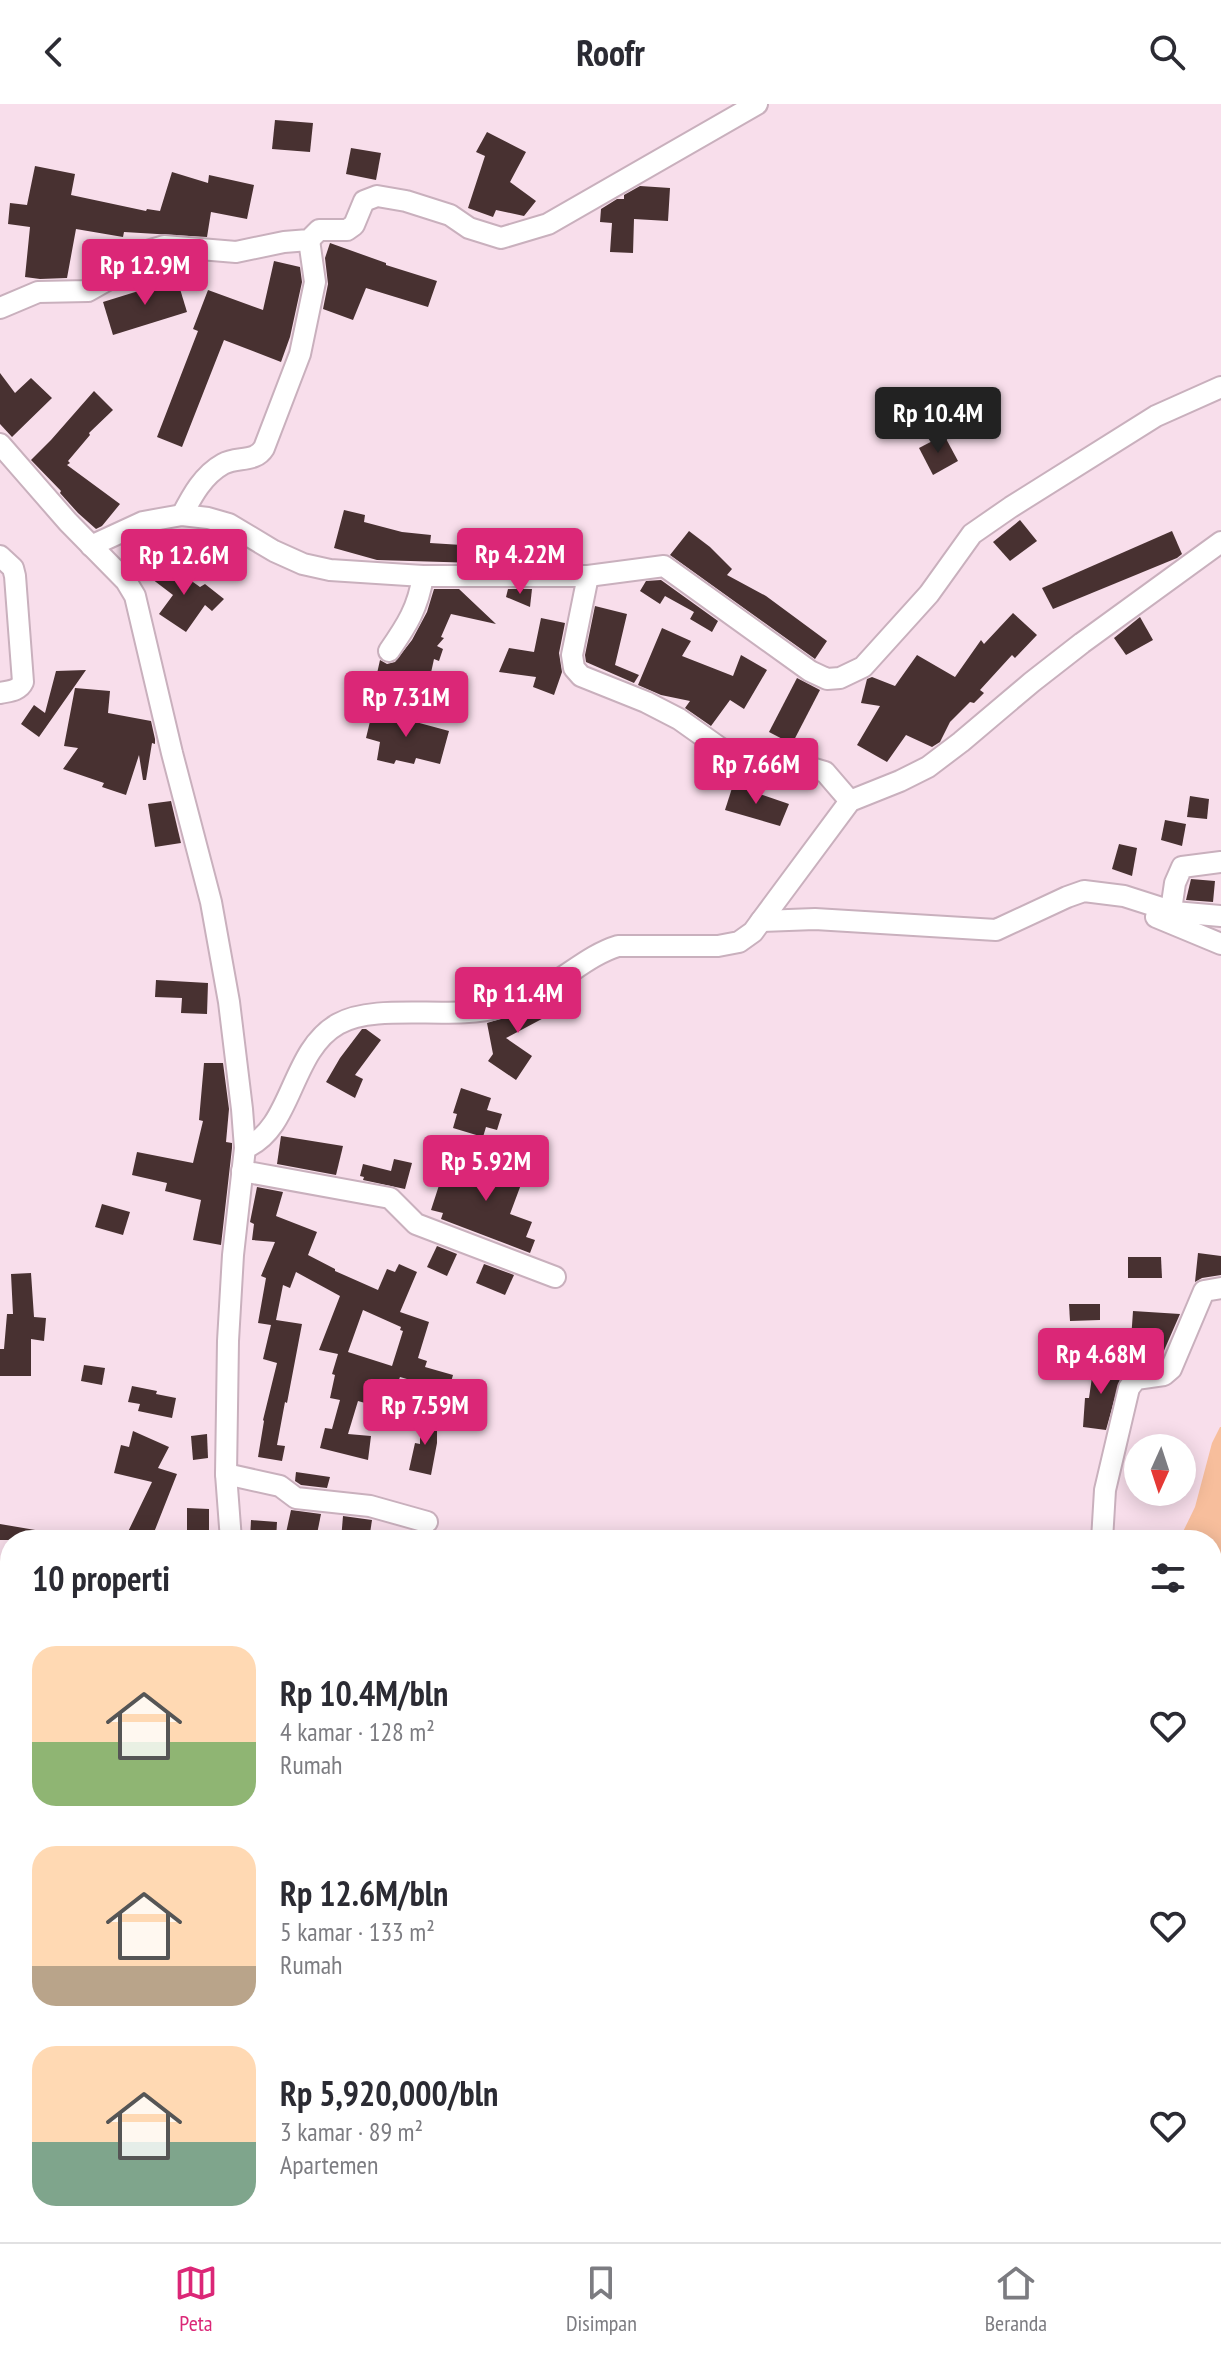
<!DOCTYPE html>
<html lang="id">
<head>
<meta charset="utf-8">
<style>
  :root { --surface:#fff; --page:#f2f2f3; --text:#2b2b33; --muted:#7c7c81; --line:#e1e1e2; --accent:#db2777 }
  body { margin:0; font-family:"PT Sans Narrow",sans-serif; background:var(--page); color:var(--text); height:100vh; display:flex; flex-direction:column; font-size:30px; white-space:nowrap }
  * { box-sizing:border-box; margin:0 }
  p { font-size:26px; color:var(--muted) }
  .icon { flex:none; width:44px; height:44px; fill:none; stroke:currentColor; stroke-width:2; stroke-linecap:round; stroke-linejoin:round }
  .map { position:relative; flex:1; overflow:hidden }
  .details { position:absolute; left:0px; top:1426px; width:1222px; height:712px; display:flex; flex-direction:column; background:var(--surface); border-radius:32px 32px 0 0; box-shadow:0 4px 20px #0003 }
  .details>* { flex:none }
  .needle { width:52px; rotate:183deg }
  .fabs { position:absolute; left:1124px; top:1330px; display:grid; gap:16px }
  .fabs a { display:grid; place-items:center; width:72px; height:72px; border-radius:50%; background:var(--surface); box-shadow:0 4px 20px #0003; font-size:40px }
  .price { position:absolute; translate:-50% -68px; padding:0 18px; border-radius:8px; background:var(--accent); color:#fff; font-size:26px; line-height:52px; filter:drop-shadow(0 2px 4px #0008) }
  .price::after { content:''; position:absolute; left:50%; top:48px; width:24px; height:18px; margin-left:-12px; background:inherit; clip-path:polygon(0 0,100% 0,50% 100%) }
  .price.selected { background:#222; color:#fff }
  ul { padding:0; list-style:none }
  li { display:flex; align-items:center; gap:24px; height:200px; padding:0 32px }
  li span { display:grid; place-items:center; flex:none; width:224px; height:160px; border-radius:24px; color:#555 }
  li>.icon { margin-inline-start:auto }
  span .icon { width:96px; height:96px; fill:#fffc; stroke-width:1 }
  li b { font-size:34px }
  h2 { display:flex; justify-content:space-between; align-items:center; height:96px; padding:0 32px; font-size:34px }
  header { display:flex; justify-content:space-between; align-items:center; height:104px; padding:0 32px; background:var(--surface); font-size:36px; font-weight:600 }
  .tab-bar { display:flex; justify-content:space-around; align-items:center; height:112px; border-top:2px solid var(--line); background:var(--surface); font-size:22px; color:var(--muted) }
  .tab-bar a { display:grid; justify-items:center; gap:4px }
  .tab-bar .selected { color:var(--accent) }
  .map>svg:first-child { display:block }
</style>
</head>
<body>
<header><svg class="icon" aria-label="back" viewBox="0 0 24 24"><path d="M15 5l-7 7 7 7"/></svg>Roofr<svg class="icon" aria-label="search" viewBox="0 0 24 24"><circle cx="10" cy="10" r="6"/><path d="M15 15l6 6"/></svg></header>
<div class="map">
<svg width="1221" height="2138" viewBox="0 0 1221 2138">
  <rect width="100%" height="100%" fill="#f8deeb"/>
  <!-- green -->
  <g fill="#f7be9c">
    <path d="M1220,1323H1221V1710L1212,1702V1436H1179L1195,1403L1212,1339Z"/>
    <path d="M493,2128H1196L1193,2132L1139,2134L1105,2131L1084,2138H498Z"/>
  </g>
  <!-- building -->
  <g fill="#483131" fill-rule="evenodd">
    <path d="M275,16L313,19L310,48L272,45Z"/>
    <path d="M487,28L526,48L510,78L536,97L524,112L496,106L493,113L468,104L485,52L476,48Z"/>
    <path d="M351,44L381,49L376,76L346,70Z"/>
    <path d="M35,62L75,70L71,91L146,107L147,105L160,107L172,68L208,79L209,71L254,81L247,115L211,108L207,133L124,128L123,133L76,125L67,174L40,175L25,173L30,123L8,120L10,99L27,101Z"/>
    <path d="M640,82L670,84L668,117L634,115L633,149L610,148L612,119L600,118L601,105L617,95H624V91Z"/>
    <path d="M330,139L386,159V161L437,177L428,203L366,184L353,216L323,205L328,180L325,154Z"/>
    <path d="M274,157L300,163L302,178L290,233L281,258L224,236L182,343L157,333L198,227L193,225L208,186L263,206Z"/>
    <path d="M177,175L187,208L113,231L103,198Z"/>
    <path d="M0,269L15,289L31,274L52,294L12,333L0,320Z"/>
    <path d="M94,287L113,306L89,329L90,331L68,357L70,359L67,361L120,400L102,422L96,425L78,409L60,389L61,387L31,356L51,336Z"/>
    <path d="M944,331L958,357L933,371L919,344Z"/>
    <path d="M344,406L365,411L364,418L402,428L431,431L430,439L478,442L477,459L377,456L334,444Z"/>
    <path d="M1020,416L1037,437L1010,457L993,438Z"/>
    <path d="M689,427L710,443L732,465L727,471L766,492L827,537L815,555L670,451Z"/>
    <path d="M1172,427L1182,450L1177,454L1053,505L1042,484Z"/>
    <path d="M165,458L200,483L205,480L224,495L212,507L205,501L186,528L159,510L173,491L152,475Z"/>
    <path d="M661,476L718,517L712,528L690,515L694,508L665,492L660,500L640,487L646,477Z"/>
    <path d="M434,485H459L496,520L451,510L441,533L444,534L437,542L443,545L439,557L434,555L427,587L376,574L380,556L387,560L395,558L412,536L427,508Z"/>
    <path d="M508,485H532L530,503L506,493Z"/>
    <path d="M595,502L627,510L615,561L639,571L634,579L586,558L585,551Z"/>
    <path d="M1013,509L1037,531L1015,554L1012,551L980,586L984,589L974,599L970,598L950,618L940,638L932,643L906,631L887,658L857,641L880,602L861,599L867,575L872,573L895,582L917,551L955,573L981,536L984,540Z"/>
    <path d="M1140,513L1153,536L1126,551L1114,534Z"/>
    <path d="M541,514L565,519L559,549L562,568L554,591L533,583L536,573L499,568L509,544L534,548Z"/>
    <path d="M662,524L691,537L682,552L733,572L741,551L767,566L744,605L730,596L711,622L685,604L690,597L661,591L638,581Z"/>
    <path d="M86,566L39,633L21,620L34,601L45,609L56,567Z"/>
    <path d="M797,574L820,586L792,640L769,628Z"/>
    <path d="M75,584L110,587L108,609L151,617L155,635V640L152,639L146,676H143L139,651L126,691L102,683L104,679L63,665L78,644L64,642Z"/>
    <path d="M373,605L413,613L412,617L449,627L440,660L416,654L414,660L396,656L394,660L377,656L380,638L366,634Z"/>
    <path d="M733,681L789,700L780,722L725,706Z"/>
    <path d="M1190,692L1209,695L1207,715L1187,713Z"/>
    <path d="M171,697L181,739L155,743L148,700Z"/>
    <path d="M1165,716L1186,720L1182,742L1161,736Z"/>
    <path d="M1119,740L1137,744L1132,772L1112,765Z"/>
    <path d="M1191,775L1215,777L1213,798L1186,796Z"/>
    <path d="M156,876L208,879L207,910L181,909L182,894L155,893Z"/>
    <path d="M564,888L570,900L506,934L532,952L516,976L488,957L493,950L487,919L527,907Z"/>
    <path d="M362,925H366L381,936L355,971L363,975L355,994L326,978L340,954Z"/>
    <path d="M204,959H223L229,1005L226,1038L232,1039V1044L221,1141L193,1136L201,1096L165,1087L167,1079L132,1071L137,1048L193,1059L203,1017L199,1016Z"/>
    <path d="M461,984L491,994L487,1006L502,1010L497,1026L486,1023L483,1033L453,1024L457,1010L453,1009Z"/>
    <path d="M281,1032L343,1042L336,1071L277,1060Z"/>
    <path d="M516,1046L532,1051L510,1110L532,1118L526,1133L535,1136L530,1149L441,1115L443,1109L431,1106L442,1072L451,1075L459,1057L473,1063L471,1067L505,1077Z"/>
    <path d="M394,1055L412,1059L405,1085L363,1076L364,1073L360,1072L363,1060L391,1067Z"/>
    <path d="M257,1083L283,1088L276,1112L317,1128L308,1151L335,1165V1167L378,1186L387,1165L395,1168L399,1160L417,1168L400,1208L429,1218L418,1254L427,1257L425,1263L453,1271L442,1310L427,1308L431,1282L400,1273L391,1296L380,1295L379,1303L358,1297L348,1330L371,1332L368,1356L320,1344L325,1324L332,1325L340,1296L330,1294L335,1271L332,1270L338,1250L319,1246L340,1192L296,1168L290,1184L283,1181L276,1216L302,1220L287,1299L285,1298L277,1341L285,1342L282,1357L258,1353L264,1317L263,1316L277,1259L263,1255L271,1221L258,1219L266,1174L261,1172L275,1138L252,1136L254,1120L250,1118ZM363,1206L401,1223L400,1226L403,1227L392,1262L348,1248Z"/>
    <path d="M102,1100L130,1108L123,1131L95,1123Z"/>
    <path d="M437,1142L457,1150L447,1172L427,1163Z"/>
    <path d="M1198,1149L1221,1152V1171L1202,1174L1195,1178Z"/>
    <path d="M1128,1153H1161L1162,1174H1128Z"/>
    <path d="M484,1160L514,1171L505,1191L476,1179Z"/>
    <path d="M31,1169L34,1213L46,1214L44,1237L31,1235V1272H0V1245H4L7,1210H13L11,1170Z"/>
    <path d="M1069,1200H1100V1216L1070,1217Z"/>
    <path d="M1133,1207L1180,1210L1159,1258L1126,1255L1128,1236H1131Z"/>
    <path d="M1094,1259L1123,1264L1106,1326L1083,1323L1085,1294H1089Z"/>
    <path d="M84,1261L105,1264L102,1281L81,1277Z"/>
    <path d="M132,1282L157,1287L156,1290L176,1294L172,1314L138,1307L140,1300L128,1298Z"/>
    <path d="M420,1313H437V1339L431,1371L409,1366L415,1339L420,1340Z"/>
    <path d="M133,1327L169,1343L158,1364L177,1370L151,1436H124L152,1378L114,1369L121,1341L129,1343Z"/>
    <path d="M207,1330L208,1354L193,1356L191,1332Z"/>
    <path d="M296,1368L330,1373L327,1384L301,1381L295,1377Z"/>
    <path d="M187,1404L209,1405V1430H187Z"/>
    <path d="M291,1406L321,1410L316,1435L286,1429Z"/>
    <path d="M343,1412L372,1416L369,1436H341Z"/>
    <path d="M251,1416L277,1418L276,1436L250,1435Z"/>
    <path d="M0,1420L47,1428L46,1436H0Z"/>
  </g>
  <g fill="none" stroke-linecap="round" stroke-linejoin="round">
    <!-- street casing -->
    <g stroke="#c9b0bd" stroke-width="24">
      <g id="street">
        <path d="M0,204L38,188L88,187L111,174L134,151L164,142L236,148L284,138L309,136L319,126H347L354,121L364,97L377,92L406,97L450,111L469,124L501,134L548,120L757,0"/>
        <path d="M0,340L68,418L126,477L135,492L172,649L211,798L229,898L242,1005L245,1044L233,1151L228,1237L226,1370L231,1436"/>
        <path d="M182,411C192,392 203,371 223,360C237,352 255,359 264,344L300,250L315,178L309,136"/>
        <path d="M91,442L143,418L182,411L208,414L229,420L274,447L303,460L330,466L423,472H588L664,462L810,567L827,575L840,574L863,563L929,490L972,430L1011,403L1156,312L1221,283"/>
        <path d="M0,452L13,464L15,472L23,578C19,587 9,587 0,589"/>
        <path d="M588,472L572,551L574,564L581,572L646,598L679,615L727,649L757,662L808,663L825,668L850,697"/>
        <path d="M389,547C407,521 418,504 423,472"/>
        <path d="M1171,806L1175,779L1182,763L1221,758"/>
        <path d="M1156,813L1221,840"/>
        <path d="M761,817L815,815L996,826L1067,793L1084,787L1124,792L1174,808L1221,812"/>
        <path d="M245,1044C293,1025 290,947 338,920C377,898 453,917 500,903C519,898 539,888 555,878C576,865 595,849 618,842H718L739,838L753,828L761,817L850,697L900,677L928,663L961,638L1032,578L1082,539L1221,438"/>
        <path d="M242,1067L390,1094L416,1120L555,1173"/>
        <path d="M226,1370L280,1382L296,1394L370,1402L427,1418"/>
        <path d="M1102,1436L1105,1386L1129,1284L1136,1275L1164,1271L1171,1265L1204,1187L1221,1184"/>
        <path d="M1212,1739L1221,1750"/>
        <path d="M0,1876L10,1880"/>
        <path d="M65,2138L67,2128"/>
      </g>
    </g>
    <!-- street -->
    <use href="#street" stroke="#fff" stroke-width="20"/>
  </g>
</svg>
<div class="fabs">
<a><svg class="needle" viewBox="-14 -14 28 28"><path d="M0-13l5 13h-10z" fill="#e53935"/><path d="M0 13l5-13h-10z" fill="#7c7c81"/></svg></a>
</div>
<b class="price" style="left:145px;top:203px">Rp 12.9M</b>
<b class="price selected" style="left:938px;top:351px">Rp 10.4M</b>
<b class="price" style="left:520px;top:492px">Rp 4.22M</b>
<b class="price" style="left:184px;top:493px">Rp 12.6M</b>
<b class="price" style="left:406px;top:635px">Rp 7.31M</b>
<b class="price" style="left:756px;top:702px">Rp 7.66M</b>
<b class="price" style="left:518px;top:931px">Rp 11.4M</b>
<b class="price" style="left:486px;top:1099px">Rp 5.92M</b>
<b class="price" style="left:1101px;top:1292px">Rp 4.68M</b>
<b class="price" style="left:425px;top:1343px">Rp 7.59M</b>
<section class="details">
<h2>10 properti<svg class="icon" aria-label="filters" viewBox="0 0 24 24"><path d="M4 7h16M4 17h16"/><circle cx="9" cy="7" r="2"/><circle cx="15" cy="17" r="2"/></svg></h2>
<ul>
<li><span style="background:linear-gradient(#ffd9b3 60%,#8fb573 0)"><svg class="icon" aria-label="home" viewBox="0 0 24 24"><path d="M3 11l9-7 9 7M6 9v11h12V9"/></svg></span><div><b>Rp 10.4M/bln</b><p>4 kamar · 128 m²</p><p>Rumah</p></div><svg class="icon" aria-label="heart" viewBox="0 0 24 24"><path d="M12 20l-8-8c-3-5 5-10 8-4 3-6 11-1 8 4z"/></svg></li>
<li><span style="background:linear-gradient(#ffd9b3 75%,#b9a48a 0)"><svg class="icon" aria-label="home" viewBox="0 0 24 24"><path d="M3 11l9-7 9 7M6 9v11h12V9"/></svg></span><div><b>Rp 12.6M/bln</b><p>5 kamar · 133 m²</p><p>Rumah</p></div><svg class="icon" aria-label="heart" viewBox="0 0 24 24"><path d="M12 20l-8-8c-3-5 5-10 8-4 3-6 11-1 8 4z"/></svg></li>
<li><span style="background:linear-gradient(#ffd9b3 60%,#7fa58c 0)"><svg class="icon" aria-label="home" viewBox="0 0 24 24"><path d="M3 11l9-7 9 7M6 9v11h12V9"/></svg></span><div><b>Rp 5,920,000/bln</b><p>3 kamar · 89 m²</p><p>Apartemen</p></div><svg class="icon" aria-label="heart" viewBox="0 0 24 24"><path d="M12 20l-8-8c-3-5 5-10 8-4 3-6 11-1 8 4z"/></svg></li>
</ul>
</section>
</div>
<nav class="tab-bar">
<a class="selected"><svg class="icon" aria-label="map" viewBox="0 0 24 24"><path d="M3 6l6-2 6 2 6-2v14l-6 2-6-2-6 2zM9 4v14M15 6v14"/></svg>Peta</a>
<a><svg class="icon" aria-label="saved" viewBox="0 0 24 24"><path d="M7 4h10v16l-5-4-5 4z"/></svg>Disimpan</a>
<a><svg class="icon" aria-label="home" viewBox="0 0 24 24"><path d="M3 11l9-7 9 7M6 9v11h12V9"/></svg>Beranda</a>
</nav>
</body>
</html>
